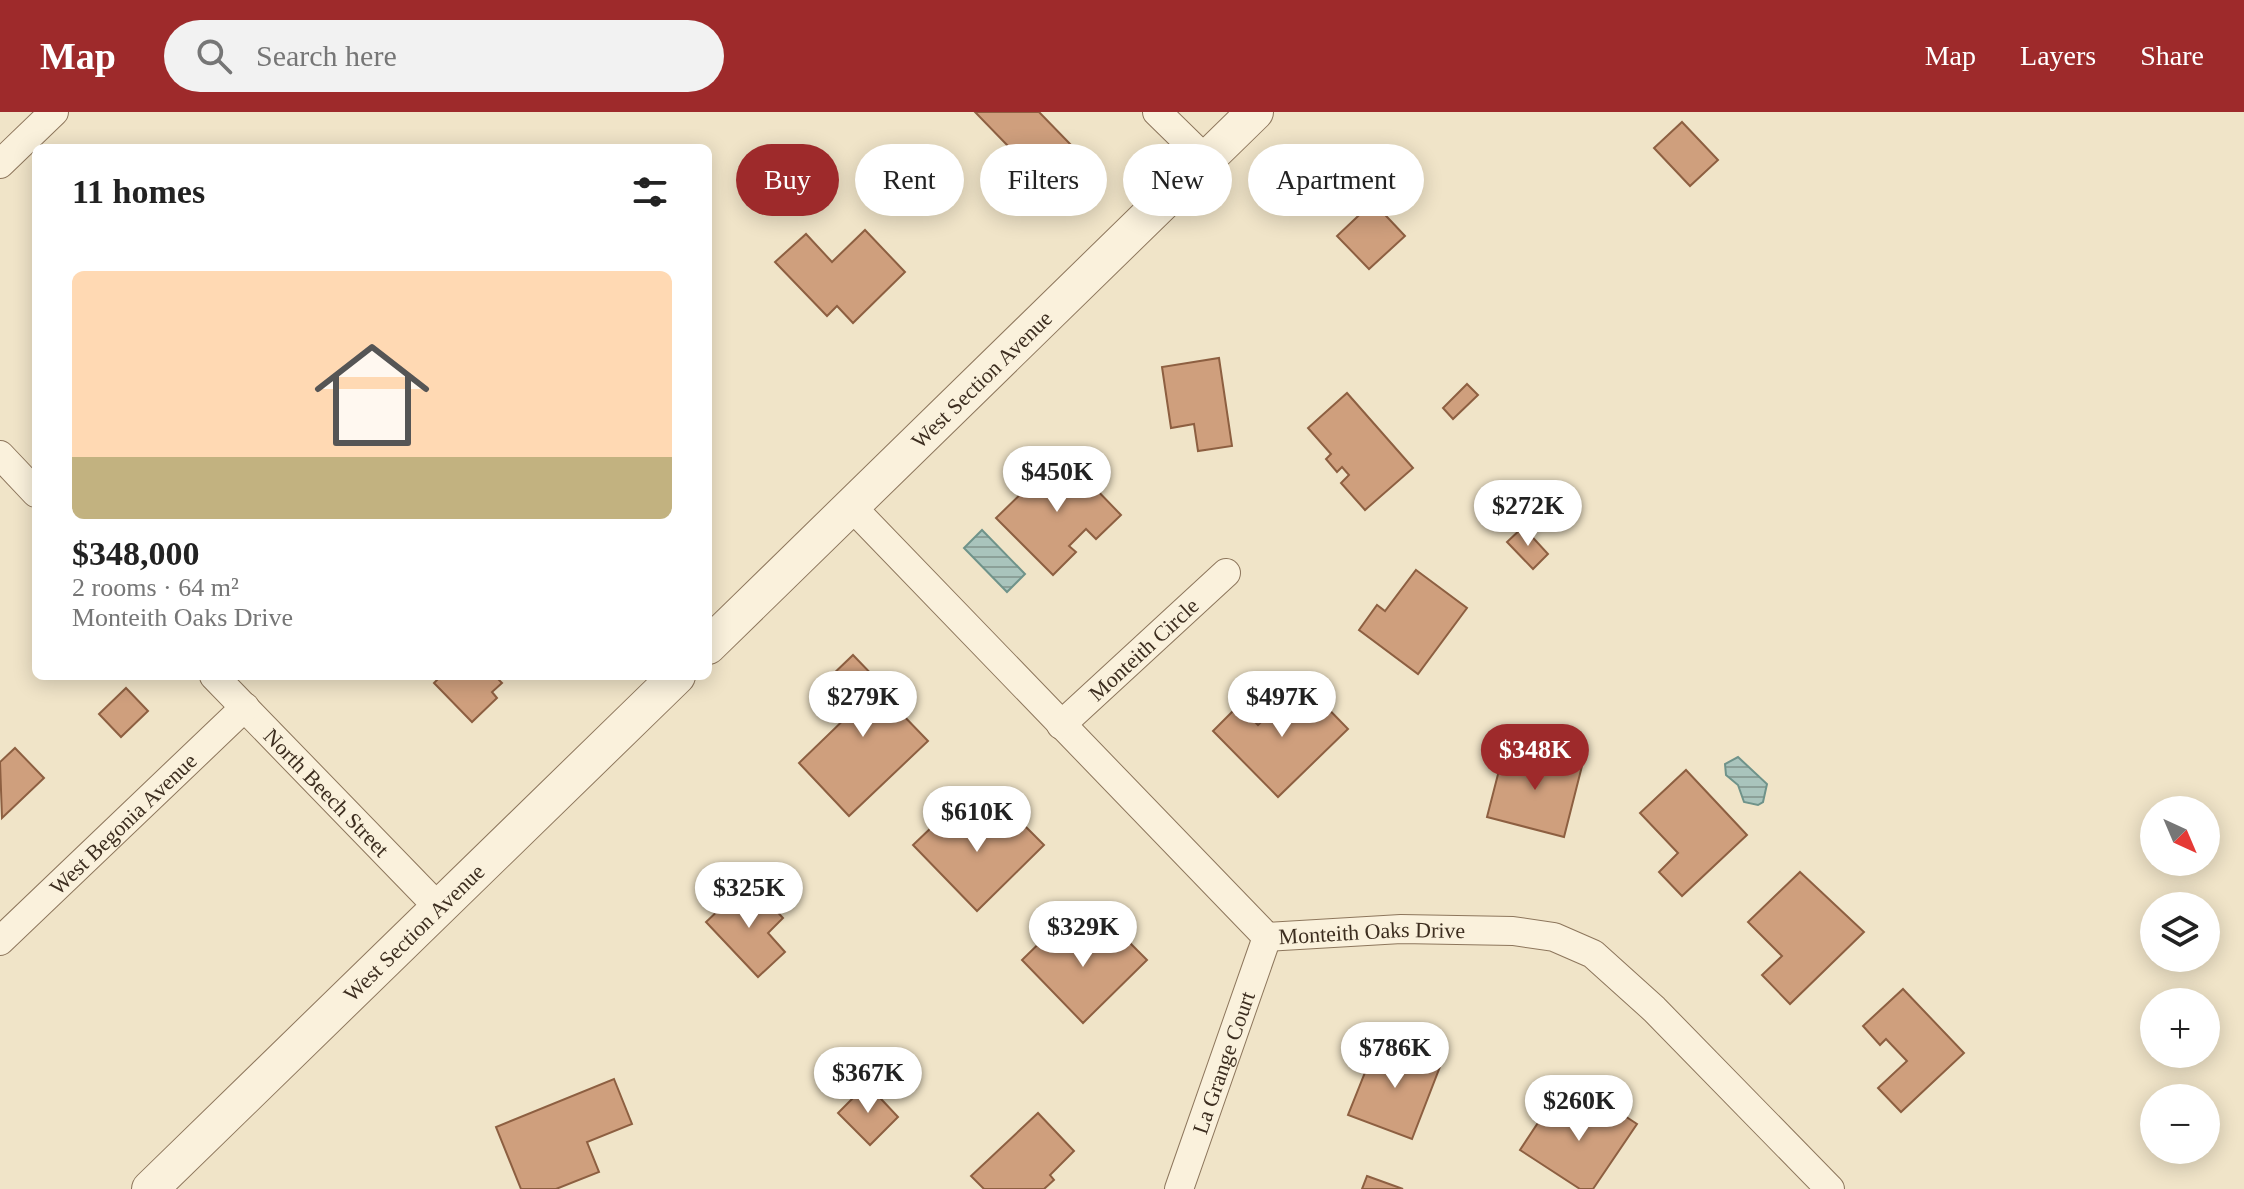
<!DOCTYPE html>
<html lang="en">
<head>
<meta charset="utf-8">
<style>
  :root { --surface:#fff; --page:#f2f2f2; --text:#222; --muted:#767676; --accent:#9e2a2b }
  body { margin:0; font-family:"Times New Roman",serif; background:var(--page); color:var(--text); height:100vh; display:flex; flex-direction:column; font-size:30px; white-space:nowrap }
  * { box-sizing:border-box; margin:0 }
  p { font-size:26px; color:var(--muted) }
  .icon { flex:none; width:44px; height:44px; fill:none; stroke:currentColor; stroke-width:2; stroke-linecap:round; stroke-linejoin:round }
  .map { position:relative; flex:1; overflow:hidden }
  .panel { position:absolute; left:32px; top:32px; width:680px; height:536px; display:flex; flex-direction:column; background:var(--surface); border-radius:12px; box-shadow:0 4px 20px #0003 }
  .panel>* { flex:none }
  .top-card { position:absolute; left:736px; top:32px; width:760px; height:72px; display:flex; gap:16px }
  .needle { width:52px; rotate:136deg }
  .fabs { position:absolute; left:2140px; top:684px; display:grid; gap:16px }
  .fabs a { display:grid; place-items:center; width:80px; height:80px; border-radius:50%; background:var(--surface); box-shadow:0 4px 20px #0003; font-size:40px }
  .price { position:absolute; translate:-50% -68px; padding:0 18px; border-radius:28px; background:#fff; color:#222; font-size:26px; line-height:52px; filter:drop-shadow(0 2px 4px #0008) }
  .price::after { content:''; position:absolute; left:50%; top:48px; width:24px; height:18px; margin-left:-12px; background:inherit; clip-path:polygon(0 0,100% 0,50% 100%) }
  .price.on { background:var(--accent); color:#fff }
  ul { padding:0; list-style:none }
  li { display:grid; align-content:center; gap:16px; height:424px; padding:0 40px }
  li span { display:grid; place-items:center; height:248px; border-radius:12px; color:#555 }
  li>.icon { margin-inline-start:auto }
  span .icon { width:144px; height:144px; fill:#fffc; stroke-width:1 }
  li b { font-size:34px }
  h2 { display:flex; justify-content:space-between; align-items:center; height:96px; padding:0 40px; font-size:34px }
  .chip { padding:0 28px; border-radius:36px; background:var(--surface); box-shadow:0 4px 20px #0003; font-size:28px; line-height:72px }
  .chip.on { background:var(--accent); color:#fff }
  header { display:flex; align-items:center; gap:48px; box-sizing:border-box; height:112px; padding:0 40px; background:var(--accent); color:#fff }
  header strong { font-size:38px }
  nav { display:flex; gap:44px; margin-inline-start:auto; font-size:28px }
  .search { width:560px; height:72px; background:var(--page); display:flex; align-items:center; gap:20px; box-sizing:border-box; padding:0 28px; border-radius:44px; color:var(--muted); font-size:30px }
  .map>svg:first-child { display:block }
</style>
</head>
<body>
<header>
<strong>Map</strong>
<div class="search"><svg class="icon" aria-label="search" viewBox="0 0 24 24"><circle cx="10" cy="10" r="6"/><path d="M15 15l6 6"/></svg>Search here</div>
<nav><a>Map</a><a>Layers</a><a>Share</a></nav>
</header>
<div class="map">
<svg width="2244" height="1077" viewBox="0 0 2244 1077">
  <defs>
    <pattern id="water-rules" width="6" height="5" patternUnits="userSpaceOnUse" patternTransform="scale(2)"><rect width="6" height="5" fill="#a9c4bc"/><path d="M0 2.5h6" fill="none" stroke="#8ba098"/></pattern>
  </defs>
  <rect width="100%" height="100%" fill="#f0e4c8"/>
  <!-- water -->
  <g fill="url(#water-rules)" stroke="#6f938a" stroke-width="2">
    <path d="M982,418L1025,462L1007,480L964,436Z"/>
    <path d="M1738,645L1767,672L1763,690L1758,693L1744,690L1738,673L1726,663L1725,652Z"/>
  </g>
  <!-- building -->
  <g fill="#cf9f7d" stroke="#8d5f41" stroke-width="2">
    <path d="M975,0H1039L1074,36L1041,68Z"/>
    <path d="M1682,10L1718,48L1690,74L1654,36Z"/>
    <path d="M1373,90L1405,124L1369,157L1337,124Z"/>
    <path d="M865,118L905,160L853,211L837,194L827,204L775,150L806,122L832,150Z"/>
    <path d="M1219,246L1232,334L1198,339L1194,312L1171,316L1162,255Z"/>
    <path d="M1467,272L1478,283L1453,307L1443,296Z"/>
    <path d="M1347,281L1413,356L1365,398L1341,371L1349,363L1342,355L1337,360L1326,347L1331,342L1308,316Z"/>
    <path d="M1062,342L1121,403L1096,427L1086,417L1069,434L1076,440L1053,463L996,406Z"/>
    <path d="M1523,415L1548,442L1533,457L1507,430Z"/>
    <path d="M1416,458L1467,496L1418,562L1359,518L1377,493L1385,499Z"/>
    <path d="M853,543L877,568L883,563L909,590L899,599L928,629L849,704L799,651L856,596L828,567Z"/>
    <path d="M441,564H495L502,571L492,580L497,586L472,610L434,571Z"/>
    <path d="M126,576L148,599L121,625L99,602Z"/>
    <path d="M1310,578L1348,617L1278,685L1213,619L1239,593L1258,613L1291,581L1298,588Z"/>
    <path d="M1505,635L1582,654L1564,725L1487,705Z"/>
    <path d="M15,636L44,666L2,706L0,650Z"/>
    <path d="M1686,658L1747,723L1682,784L1659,760L1678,741L1640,701Z"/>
    <path d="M955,693L977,715L985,707L999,722L1016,705L1044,733L977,799L913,733Z"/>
    <path d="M1800,760L1864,820L1790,892L1762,863L1782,844L1748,810Z"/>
    <path d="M741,777L752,789L760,781L783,806L768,821L785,840L758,865L706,810Z"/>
    <path d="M1063,808L1089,836L1096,830L1103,837L1120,821L1147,848L1083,911L1022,848Z"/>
    <path d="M1903,877L1964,941L1901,1000L1878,976L1907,949L1886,927L1880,933L1863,914Z"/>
    <path d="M1378,928L1441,952L1412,1027L1348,1003Z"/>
    <path d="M614,967L632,1012L587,1030L599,1060L556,1077H521L496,1015Z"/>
    <path d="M867,972L898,1005L870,1033L838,1001Z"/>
    <path d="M1599,987L1637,1012L1593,1077H1580L1520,1038L1551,991L1583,1011Z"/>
    <path d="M1038,1001L1074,1039L1050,1063L1054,1068L1044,1077H984L971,1064Z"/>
    <path d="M1367,1064L1403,1077H1362Z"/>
  </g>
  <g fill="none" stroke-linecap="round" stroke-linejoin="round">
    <!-- minor casing -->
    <g stroke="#8d765c" stroke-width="30">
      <g id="minor">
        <path d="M1157,0L1206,48"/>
        <path d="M0,52L54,0"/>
        <path d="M0,343L36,381"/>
        <path id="s1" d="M851,394L1267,825L1401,817L1513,819L1554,825L1593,842L1654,897L1830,1077"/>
        <path id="s2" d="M214,564L439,796"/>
        <path id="s3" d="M1061,613L1226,461"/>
        <path id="s4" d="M0,829L245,595"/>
        <path id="s5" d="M1179,1077L1267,825"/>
      </g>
    </g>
    <!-- tertiary casing -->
    <g stroke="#8d765c" stroke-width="38">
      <g id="tertiary">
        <path id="s6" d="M708,534L1255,0"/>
        <path id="s7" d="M150,1077L677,564"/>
      </g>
    </g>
    <!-- minor -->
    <use href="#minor" stroke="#faf1dc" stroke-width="28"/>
    <!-- tertiary -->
    <use href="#tertiary" stroke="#faf1dc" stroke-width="36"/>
  </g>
  <g text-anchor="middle" stroke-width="6" stroke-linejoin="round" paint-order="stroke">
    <!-- street labels -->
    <g font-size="22" fill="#3d2e20" stroke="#f7eed8">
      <text dy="8" stroke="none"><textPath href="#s6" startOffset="382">West Section Avenue</textPath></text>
      <text dy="8" stroke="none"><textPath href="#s3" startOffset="112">Monteith Circle</textPath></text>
      <text dy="8" stroke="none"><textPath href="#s2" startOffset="162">North Beech Street</textPath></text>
      <text dy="8" stroke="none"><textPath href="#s4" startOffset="170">West Begonia Avenue</textPath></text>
      <text dy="8" stroke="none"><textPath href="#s7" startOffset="368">West Section Avenue</textPath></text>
      <text dy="8" stroke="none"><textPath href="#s1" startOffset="704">Monteith Oaks Drive</textPath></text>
      <text dy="8" stroke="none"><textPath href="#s5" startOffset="134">La Grange Court</textPath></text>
    </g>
  </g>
</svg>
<div class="fabs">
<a><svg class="needle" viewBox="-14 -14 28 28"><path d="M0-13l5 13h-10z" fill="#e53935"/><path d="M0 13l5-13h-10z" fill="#767676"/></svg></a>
<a><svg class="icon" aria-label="layers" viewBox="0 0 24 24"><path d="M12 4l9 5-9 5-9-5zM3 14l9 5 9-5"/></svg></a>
<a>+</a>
<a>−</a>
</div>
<b class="price" style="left:1057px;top:402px">$450K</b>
<b class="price" style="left:1528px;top:436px">$272K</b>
<b class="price" style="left:863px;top:627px">$279K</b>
<b class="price" style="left:1282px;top:627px">$497K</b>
<b class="price on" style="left:1535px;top:680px">$348K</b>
<b class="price" style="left:977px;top:742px">$610K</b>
<b class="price" style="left:749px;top:818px">$325K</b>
<b class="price" style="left:1083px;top:857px">$329K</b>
<b class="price" style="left:1395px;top:978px">$786K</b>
<b class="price" style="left:868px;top:1003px">$367K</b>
<b class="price" style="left:1579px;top:1031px">$260K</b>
<div class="top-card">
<a class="chip on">Buy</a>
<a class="chip">Rent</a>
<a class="chip">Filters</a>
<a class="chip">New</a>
<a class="chip">Apartment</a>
</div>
<section class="panel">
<h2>11 homes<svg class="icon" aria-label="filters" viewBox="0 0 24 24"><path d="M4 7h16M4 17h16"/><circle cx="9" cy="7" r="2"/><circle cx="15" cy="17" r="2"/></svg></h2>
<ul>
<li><span style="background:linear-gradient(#ffd9b3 75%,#c2b280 0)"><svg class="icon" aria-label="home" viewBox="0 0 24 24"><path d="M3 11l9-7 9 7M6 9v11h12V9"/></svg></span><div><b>$348,000</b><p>2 rooms · 64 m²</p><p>Monteith Oaks Drive</p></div></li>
</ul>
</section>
</div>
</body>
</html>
